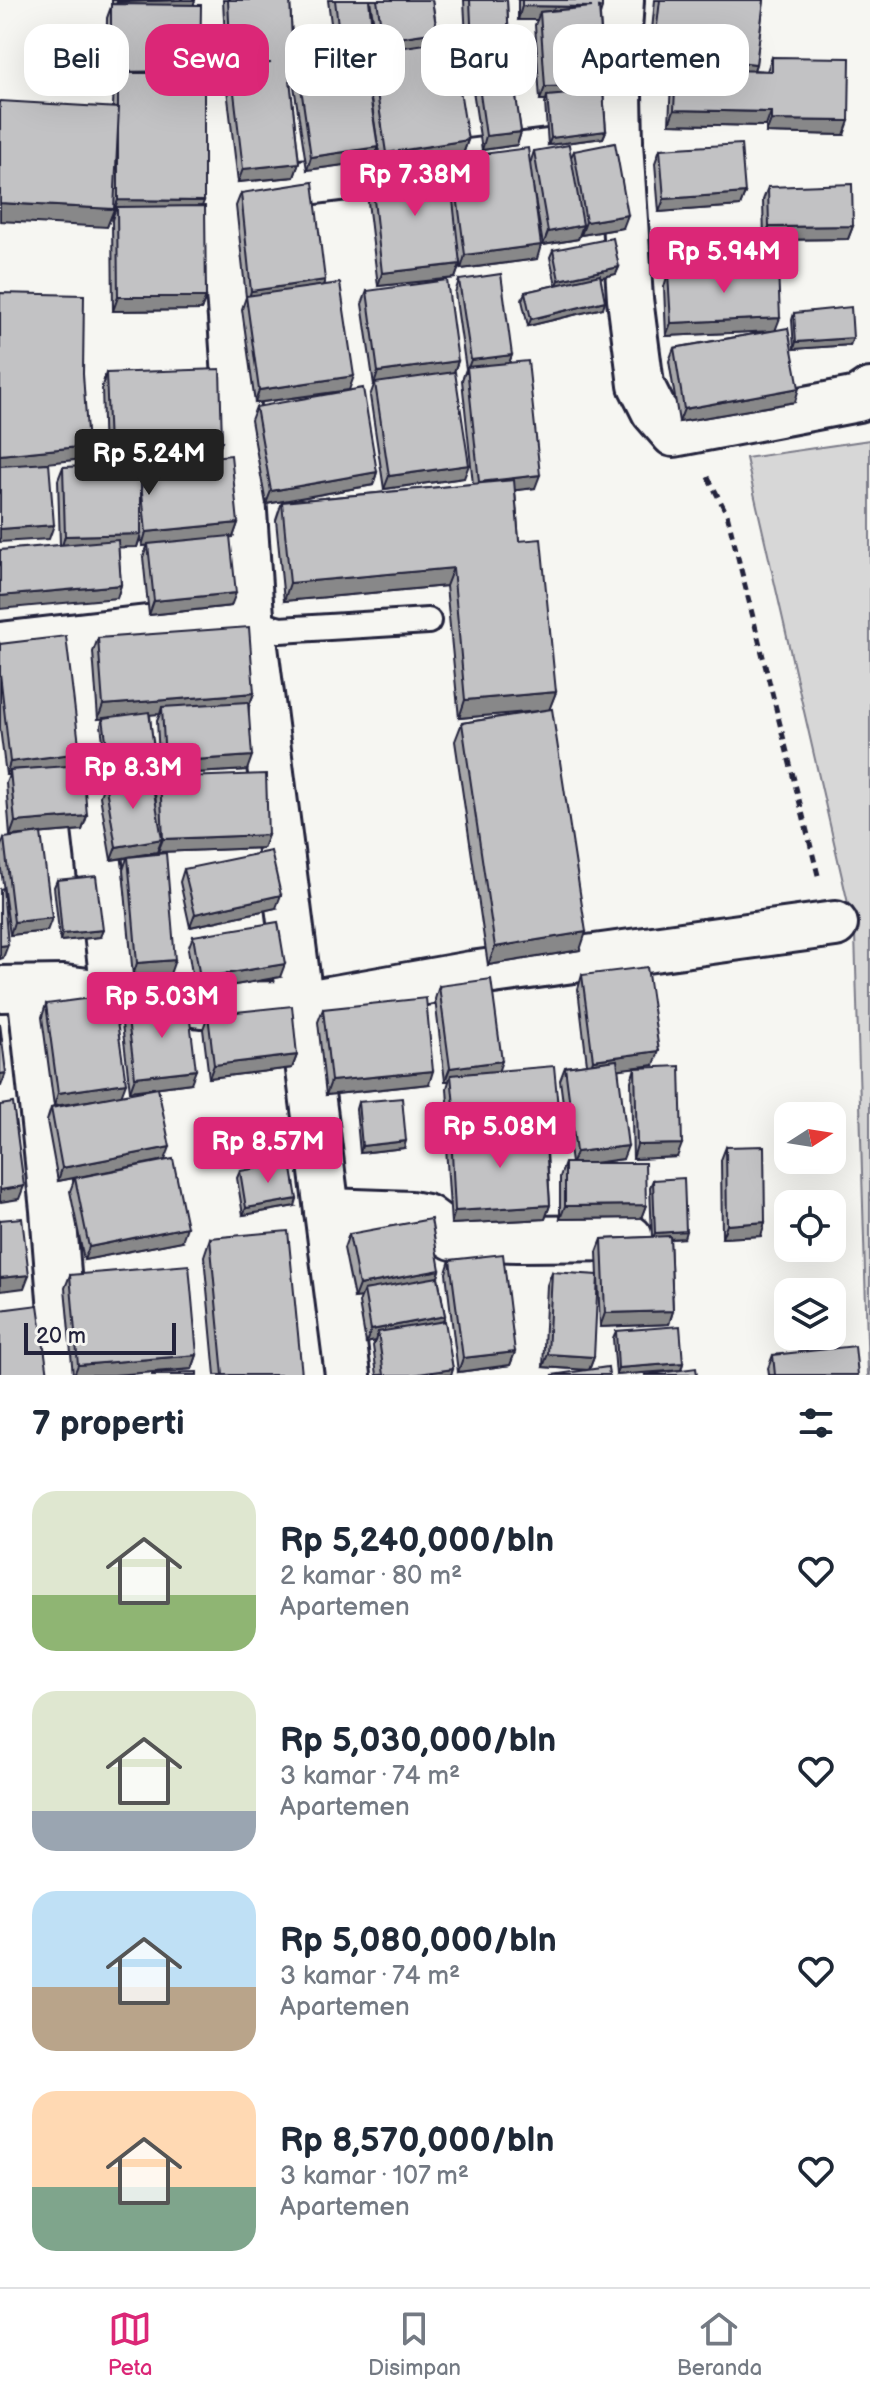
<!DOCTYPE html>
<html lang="id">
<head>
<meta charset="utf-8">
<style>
  :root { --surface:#fff; --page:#f6f6f7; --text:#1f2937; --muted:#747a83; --line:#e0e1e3; --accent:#db2777 }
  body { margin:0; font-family:"Balsamiq Sans",sans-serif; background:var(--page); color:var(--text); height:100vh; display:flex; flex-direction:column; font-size:30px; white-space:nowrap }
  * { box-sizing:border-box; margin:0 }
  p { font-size:26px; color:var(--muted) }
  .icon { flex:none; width:44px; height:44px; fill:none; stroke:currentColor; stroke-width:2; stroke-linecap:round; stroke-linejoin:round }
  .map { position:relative; height:1375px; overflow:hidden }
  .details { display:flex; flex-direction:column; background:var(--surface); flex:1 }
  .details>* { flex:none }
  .guide { position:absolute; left:24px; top:24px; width:822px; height:72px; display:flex; gap:16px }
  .needle { width:52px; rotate:78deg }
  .tools { position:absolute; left:774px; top:1102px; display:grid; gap:16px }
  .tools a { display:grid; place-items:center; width:72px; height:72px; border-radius:16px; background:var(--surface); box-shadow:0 8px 32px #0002; font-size:40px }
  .scale { position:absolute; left:24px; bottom:20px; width:152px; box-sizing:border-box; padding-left:8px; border:4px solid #22223b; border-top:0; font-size:22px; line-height:28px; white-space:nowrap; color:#22223b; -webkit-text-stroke:6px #f6f6f2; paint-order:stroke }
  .price { position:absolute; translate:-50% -68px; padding:0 18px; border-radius:8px; background:var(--accent); color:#fff; font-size:26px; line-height:52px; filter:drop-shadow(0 2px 4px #0008) }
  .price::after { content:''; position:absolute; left:50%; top:48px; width:24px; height:18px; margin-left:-12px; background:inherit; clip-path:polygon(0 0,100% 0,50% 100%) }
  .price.selected { background:#222; color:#fff }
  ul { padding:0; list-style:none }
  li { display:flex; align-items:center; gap:24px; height:200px; padding:0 32px }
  li span { display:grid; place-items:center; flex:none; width:224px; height:160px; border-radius:24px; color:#555 }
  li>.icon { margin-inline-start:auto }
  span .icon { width:96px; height:96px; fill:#fffc; stroke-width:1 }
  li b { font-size:34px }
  h2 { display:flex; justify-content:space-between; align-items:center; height:96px; padding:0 32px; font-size:34px }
  .pill { padding:0 28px; border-radius:24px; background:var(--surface); box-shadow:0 8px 32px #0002; font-size:28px; line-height:72px }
  .pill.selected { background:var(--accent); color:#fff }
  .dock { display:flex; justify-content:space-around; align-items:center; height:112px; border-top:2px solid var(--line); background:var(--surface); font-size:22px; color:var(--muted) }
  .dock a { display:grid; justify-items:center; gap:4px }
  .dock .selected { color:var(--accent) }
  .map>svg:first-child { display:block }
</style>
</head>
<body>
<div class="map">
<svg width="870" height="1375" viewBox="0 0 870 1375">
  <rect width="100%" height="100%" fill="#f6f6f2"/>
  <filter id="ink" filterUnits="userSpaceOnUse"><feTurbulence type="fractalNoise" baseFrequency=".0125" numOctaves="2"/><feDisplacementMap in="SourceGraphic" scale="16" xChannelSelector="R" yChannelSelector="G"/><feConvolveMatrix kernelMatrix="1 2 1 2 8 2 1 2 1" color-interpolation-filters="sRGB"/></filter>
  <g filter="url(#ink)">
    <!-- green -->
    <path fill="#d7d7d7" stroke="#7c7c89" stroke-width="2" d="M870,440V1375H868L855,934L746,458Z"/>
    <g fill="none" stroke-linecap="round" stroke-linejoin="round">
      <!-- lane casing -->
      <g stroke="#22223b" stroke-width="30">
        <path id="lane" d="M251,616L267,626L280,630L428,621"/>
      </g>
      <!-- street casing -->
      <g stroke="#22223b" stroke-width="50">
        <g id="street">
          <path d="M205,0L231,318L251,616L348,1375"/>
          <path d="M621,0L618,46L620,143L630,299L641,385L654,411L674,434L858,399L870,391"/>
          <path d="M220,193L620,143"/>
          <path d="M73,637L114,993"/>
          <path d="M0,645L251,616"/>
          <path d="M0,989L64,988L201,1005L301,1004L471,974L835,924"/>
          <path d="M30,989L53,1210L66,1375"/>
          <path d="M327,1211L411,1214L426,1217L453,1237L517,1239L630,1238"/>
        </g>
      </g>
      <!-- path -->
      <path stroke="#22223b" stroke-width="5" stroke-dasharray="8 6" stroke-linecap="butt" d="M708,477L727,514L819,879"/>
      <!-- lane -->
      <use href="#lane" stroke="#f6f6f2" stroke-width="24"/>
      <!-- street -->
      <use href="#street" stroke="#f6f6f2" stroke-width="44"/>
    </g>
    <!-- wall -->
    <g fill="#a7a7a9" stroke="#22223b" stroke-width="2">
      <path d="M112,0H195L193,5L200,73L202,206L206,297L201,310L113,311L112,220L114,213H113V211L107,227L114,85H106L107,18L112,4Z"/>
      <path d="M223,0H290L293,61L289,72L299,163L294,177L238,182L226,81L228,77H227Z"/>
      <path d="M328,0H369L374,46L372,52L378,51L370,0H432L437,32L433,43L468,140L463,154L381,166L366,66L368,59L365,60L373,161L307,170L292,73L297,60L335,54Z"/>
      <path d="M464,0H507L509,43L508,46L521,132L517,145L482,150L469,64L472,58H467Z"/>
      <path d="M518,0H602V8L600,15L605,85L603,91L606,131L603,138L548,145L545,103L546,100H540L535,25L537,20H518Z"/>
      <path d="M655,0H764L756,64L754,70L767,71L772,57L844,135L766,133V126L669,124L671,82L674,73L648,70Z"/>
      <path d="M660,149L745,193L740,206L659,212L655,163Z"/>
      <path d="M534,151L571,157L574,151L623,228L581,235V231L578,239L543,245L532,181L537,259L461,269L457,246L460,264L455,278L378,286L366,185L371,172L449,168L452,158L530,164Z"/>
      <path d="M768,187L853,226L848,239L764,240L763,200Z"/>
      <path d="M241,193L325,280L323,285L349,390L255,403L242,309L246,297L236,206Z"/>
      <path d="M553,250L619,267L616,274L600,278L603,308L528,326L522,300L525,292L556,285L550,257Z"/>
      <path d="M668,273L775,330L795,402L679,422L669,361L674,348L770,331L666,336L664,287Z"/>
      <path d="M459,280L512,355L509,363L535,488L515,490L519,541L556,692L549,709L580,950L488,965L455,741L462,723L545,710L459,718L446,586L284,601L276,520L282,502L473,484L462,380L466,369L455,293Z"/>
      <path d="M367,291L458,361L454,372L464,478L384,489L370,396L374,385L362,304Z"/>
      <path d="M794,313L850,345L794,349L792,320Z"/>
      <path d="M106,373L217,455L104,459L102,386Z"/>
      <path d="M256,407L377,472L373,485L266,504L251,420Z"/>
      <path d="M63,467L238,523L233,537H230L231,606L149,615L143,557L148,545L142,546L141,536L137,547H118L121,585L117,598L60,545L58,480Z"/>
      <path d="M98,638L254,693L249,706L247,770L160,775L157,721L160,714H150L155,777L151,778L156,804L155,792L160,778L268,835L263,848L158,852V850L157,852L138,856L170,974L133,976L123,870L127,858L111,860L100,796L105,782H108L101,725L103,718L98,719L93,652Z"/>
      <path d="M0,644L76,765L87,816L82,830L10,836L6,783L9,775H6L0,728Z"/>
      <path d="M4,838L47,931L10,935L0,862V848Z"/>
      <path d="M184,869L276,908L190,927L180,882Z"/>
      <path d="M57,880L100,937L60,941L54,887Z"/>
      <path d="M193,936L280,977L195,992L188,949Z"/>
      <path d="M582,975L654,1065L618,1069L623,1159L590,1163L646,1205L641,1218L560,1219V1177L565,1163H571L560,1080L565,1067L587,1064L578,989Z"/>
      <path d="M439,986L498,1071L555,1131L546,1132L550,1205L545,1219L451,1224L446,1147L450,1135L447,1088L449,1081H445L435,999Z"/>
      <path d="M46,1004L121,1095L165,1160L58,1181L47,1121L51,1108L95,1100L54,1106L42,1017Z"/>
      <path d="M323,1009L429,1084L326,1095L318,1022Z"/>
      <path d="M127,1011L191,1083L130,1091L122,1024Z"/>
      <path d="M208,1015L297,1055L292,1068L209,1078L203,1029Z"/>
      <path d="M635,1068L677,1157L633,1159L631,1081Z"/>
      <path d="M358,1102L404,1148L360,1153L356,1109Z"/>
      <path d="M726,1147L765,1222L761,1236L722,1238L721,1160Z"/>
      <path d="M240,1171L295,1206L243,1215L237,1178Z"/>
      <path d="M75,1178L182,1241L84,1260L70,1191Z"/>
      <path d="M653,1180L684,1238L670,1239L673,1311L669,1324L600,1327L597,1252L602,1239L652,1237L650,1187Z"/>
      <path d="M349,1234L440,1270L438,1277L445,1316L443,1322L453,1369L451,1375H377L373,1346L375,1341L366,1343L359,1303L361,1297L354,1298L344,1248Z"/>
      <path d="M210,1238L302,1375H215L204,1256Z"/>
      <path d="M450,1260L515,1352L510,1365L458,1372L446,1273Z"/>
      <path d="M552,1272L594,1357L589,1370L543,1367L547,1285Z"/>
      <path d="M70,1275L197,1355L192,1369L114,1375H73L65,1288Z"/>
      <path d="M616,1331L683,1363L681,1370L616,1375L613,1338Z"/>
      <path d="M773,1355L858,1375H769L768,1368Z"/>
    </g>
    <!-- shaded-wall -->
    <g fill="#888889" stroke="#22223b" stroke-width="2">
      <path d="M177,0H195L191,13L112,15L117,2Z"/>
      <path d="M522,6L592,7L540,12L537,20H518Z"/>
      <path d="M437,32L432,46L378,53L383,40Z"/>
      <path d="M509,43L505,56L474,51L472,58H467L472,45Z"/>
      <path d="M374,46L368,59L336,63L341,50Z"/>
      <path d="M654,52L756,64L750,81L676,69L674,73L648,70Z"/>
      <path d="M271,63L231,67L228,77H227L231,64Z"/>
      <path d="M200,71L196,85L118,73L114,85H106L111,72Z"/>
      <path d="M605,85L600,99L547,96L546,100H540L545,87Z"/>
      <path d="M674,110L771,112L766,126L669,124Z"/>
      <path d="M771,120L849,121L844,135L766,133Z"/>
      <path d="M606,131L603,138L548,145L551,138Z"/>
      <path d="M521,132L517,145L482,150L486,136Z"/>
      <path d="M468,140L463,154L381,166L386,153Z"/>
      <path d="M378,147L373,161L307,170L311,157Z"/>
      <path d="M299,163L294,177L238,182L243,169Z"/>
      <path d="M745,193L740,206L659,212L664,199Z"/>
      <path d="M118,200L204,201L199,214L117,207L114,213H113Z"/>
      <path d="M0,203L114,209L107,227L0,221Z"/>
      <path d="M628,215L623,228L581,235L586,222Z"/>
      <path d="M583,225L578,239L543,245L548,232Z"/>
      <path d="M853,226L848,239L764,240L769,227Z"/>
      <path d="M541,245L537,259L461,269L465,255Z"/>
      <path d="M460,264L455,278L378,286L382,273Z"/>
      <path d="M619,267L616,274L556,287L559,280Z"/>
      <path d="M325,280L320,293L247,305L251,291Z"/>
      <path d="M118,297H206L201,310L113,311Z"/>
      <path d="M605,301L603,308L528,326L531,319Z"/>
      <path d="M780,318L775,331L666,336L671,323Z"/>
      <path d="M853,338L850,345L794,349L796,342Z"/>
      <path d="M512,355L507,368L466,373L471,360Z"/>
      <path d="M458,361L453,374L374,385L378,372Z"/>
      <path d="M354,376L349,390L255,403L259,390Z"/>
      <path d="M799,388L795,402L679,422L684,409Z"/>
      <path d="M222,441L217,455L104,459L109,446Z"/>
      <path d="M88,446L84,459L0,468V455Z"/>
      <path d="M469,465L464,478L384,489L389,476Z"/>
      <path d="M377,472L373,485L266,504L271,491Z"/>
      <path d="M540,475L535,488L474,495L479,482Z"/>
      <path d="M238,523L233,537L142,546L146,532Z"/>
      <path d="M54,525L49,539L0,542V529Z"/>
      <path d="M141,534L137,547L61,549L65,536Z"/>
      <path d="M453,568L446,586L284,601L290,583Z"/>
      <path d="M121,585L117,598L0,609V596Z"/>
      <path d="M236,593L231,606L149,615L154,601Z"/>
      <path d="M556,692L549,710L459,718L465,700Z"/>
      <path d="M254,693L249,706L162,713V707L160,714L98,719L103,705Z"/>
      <path d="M80,753L75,767L10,770L9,775H6L10,762Z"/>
      <path d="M252,756L247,770L160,775L165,762Z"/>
      <path d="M157,770L155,777L109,783L111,776Z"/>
      <path d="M87,816L82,830L10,836L15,822Z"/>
      <path d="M268,835L263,848L158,852L163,839Z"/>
      <path d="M162,839L157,852L111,860L116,847Z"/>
      <path d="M281,895L276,908L190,927L195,914Z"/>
      <path d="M52,918L47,931L10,935L14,922Z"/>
      <path d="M103,930L100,937L60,941L62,934Z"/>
      <path d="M586,932L580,950L488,965L495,947Z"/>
      <path d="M8,945L3,958L0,959V946Z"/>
      <path d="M175,960L170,974L133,976L137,963Z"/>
      <path d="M285,964L280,977L195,992L200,978Z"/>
      <path d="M659,1051L654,1065L589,1073L593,1060Z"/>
      <path d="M297,1055L292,1068L209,1078L214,1065Z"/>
      <path d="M502,1061L497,1075H451L449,1081H445L450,1068Z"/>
      <path d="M196,1070L191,1083L130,1091L135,1077Z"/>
      <path d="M433,1071L429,1084L326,1095L331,1081Z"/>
      <path d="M6,1073L1,1086H0V1074Z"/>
      <path d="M126,1083L121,1096L54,1106L58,1093Z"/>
      <path d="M559,1118L555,1131L451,1140L456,1126Z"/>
      <path d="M406,1141L404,1148L360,1153L362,1146Z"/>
      <path d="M682,1144L677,1157L633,1159L637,1145Z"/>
      <path d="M628,1146L623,1159L571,1166L576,1152Z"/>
      <path d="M170,1147L165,1160L58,1181L62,1168Z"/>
      <path d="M24,1186L19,1199L0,1202V1190Z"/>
      <path d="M297,1199L295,1206L243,1215L246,1208Z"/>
      <path d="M550,1205L545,1219L451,1224L455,1211Z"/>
      <path d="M646,1205L641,1218L560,1219L565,1206Z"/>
      <path d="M765,1222L761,1236L722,1238L727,1225Z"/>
      <path d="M187,1227L182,1241L84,1260L89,1247Z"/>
      <path d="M686,1231L684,1238L652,1240L655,1233Z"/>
      <path d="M440,1270L436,1283L364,1290L361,1297L354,1298L359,1285Z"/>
      <path d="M29,1275L24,1288L0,1291V1278Z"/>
      <path d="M673,1311L669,1324L600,1327L605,1313Z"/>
      <path d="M445,1316L440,1329L378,1332L375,1341L366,1343L371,1330Z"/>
      <path d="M515,1352L510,1365L458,1372L463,1358Z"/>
      <path d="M548,1354L594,1357L589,1370L543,1367Z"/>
      <path d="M197,1355L192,1369L114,1375H74L78,1365Z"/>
      <path d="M683,1363L681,1370L616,1375L618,1368Z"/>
      <path d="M453,1369L451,1375H412Z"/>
    </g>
    <!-- building -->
    <g fill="#c2c2c4" stroke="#22223b" stroke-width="2">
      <path d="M117,0H177L117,2Z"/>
      <path d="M228,0H290L293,61H288L299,163L243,169L231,67L271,63L231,64Z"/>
      <path d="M335,0H369L374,46L341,50Z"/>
      <path d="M377,0H432L437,32L383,40Z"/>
      <path d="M470,0H507L509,43L472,45Z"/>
      <path d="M522,0H602V8L599,7L605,85L545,87L540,12L592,7L522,6Z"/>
      <path d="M660,0H764L756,64L654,52Z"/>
      <path d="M111,4L201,5L200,71L111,72Z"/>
      <path d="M452,40L468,140L386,153L371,52Z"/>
      <path d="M509,46L521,132L486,136L474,51Z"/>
      <path d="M363,51L378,147L311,157L297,60Z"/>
      <path d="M772,57L850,58L849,121L771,120V112L674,110L676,69L772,71Z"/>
      <path d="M118,73H204V201L118,200Z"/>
      <path d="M603,91L606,131L551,138L547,96Z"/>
      <path d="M0,101L119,108L114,209L0,203Z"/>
      <path d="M615,143L628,215L586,222L574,151Z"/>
      <path d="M741,144L745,193L664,199L660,149Z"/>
      <path d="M569,145L583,225L548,232L534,151Z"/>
      <path d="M528,148L541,245L465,255L452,158Z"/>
      <path d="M449,164L460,264L382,273L371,172Z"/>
      <path d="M313,182L325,280L251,291L241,193Z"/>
      <path d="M852,184L853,226L769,227L768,187Z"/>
      <path d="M205,206L206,297H118L117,207Z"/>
      <path d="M613,238L619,267L559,280L553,250Z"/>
      <path d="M778,268L780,318L671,323L668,273Z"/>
      <path d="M501,274L512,355L471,360L459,280Z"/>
      <path d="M600,275L605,301L531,319L525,292Z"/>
      <path d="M447,280L458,361L378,372L367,291Z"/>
      <path d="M340,283L354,376L259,390L246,296Z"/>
      <path d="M0,293L84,295L83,374L88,446L0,455Z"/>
      <path d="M851,307L853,338L796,342L794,313Z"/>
      <path d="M788,328L799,388L684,409L674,348Z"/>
      <path d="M528,361L540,475L479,482L467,367Z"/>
      <path d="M220,369L222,441L109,446L106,373Z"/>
      <path d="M455,372L469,465L389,476L375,383Z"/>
      <path d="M363,388L377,472L271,491L256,407Z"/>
      <path d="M231,455L238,523L146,532L141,482V534L65,536L63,467L140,464Z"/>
      <path d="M49,463L54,525L0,529V466Z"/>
      <path d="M514,480L519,541L541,539L556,692L465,700L453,568L290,583L282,502Z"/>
      <path d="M230,536L236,593L154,601L148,544Z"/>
      <path d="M118,540L121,585L0,596V550Z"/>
      <path d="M249,627L254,693L103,705L98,638Z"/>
      <path d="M66,636L80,753L10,762L0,673V644Z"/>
      <path d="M248,702L252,756L165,762L162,707Z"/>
      <path d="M552,709L586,932L495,947L462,723Z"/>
      <path d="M149,712L157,770L111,776L103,718Z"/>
      <path d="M83,765L87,816L15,822L10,770Z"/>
      <path d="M266,774L268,835L163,839L160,778Z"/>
      <path d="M151,775L162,839L116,847L105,782Z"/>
      <path d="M41,833L52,918L14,922L4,838Z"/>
      <path d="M271,851L281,895L195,914L184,869Z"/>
      <path d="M166,853L175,960L137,963L128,857Z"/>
      <path d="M96,876L103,930L62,934L57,880Z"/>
      <path d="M3,888L8,945L0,946V889Z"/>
      <path d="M278,922L285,964L200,978L193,936Z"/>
      <path d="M647,967L659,1051L593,1060L582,975Z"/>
      <path d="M491,979L502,1061L450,1068L439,986Z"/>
      <path d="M113,995L126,1083L58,1093L46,1004Z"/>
      <path d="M426,998L433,1071L331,1081L323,1009Z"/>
      <path d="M188,1004L196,1070L135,1077L127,1011Z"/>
      <path d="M292,1006L297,1055L214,1065L208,1015Z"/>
      <path d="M0,1023L6,1073L0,1074Z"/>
      <path d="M617,1060L628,1146L576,1152L565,1067Z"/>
      <path d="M554,1066L559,1118L456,1126L451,1075Z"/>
      <path d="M680,1066L682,1144L637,1145L635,1068Z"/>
      <path d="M158,1088L170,1147L62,1168L51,1108Z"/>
      <path d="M402,1098L406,1141L362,1146L358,1102Z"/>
      <path d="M13,1103L24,1186L0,1190V1105Z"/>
      <path d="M545,1129L550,1205L455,1211L451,1133Z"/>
      <path d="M764,1146L765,1222L727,1225L726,1147Z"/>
      <path d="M173,1159L187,1227L89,1247L75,1178Z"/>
      <path d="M291,1163L297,1199L246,1208L240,1171Z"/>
      <path d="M565,1163H645L646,1205L565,1206Z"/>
      <path d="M684,1178L686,1231L655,1233L653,1180Z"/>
      <path d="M22,1218L29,1275L0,1278V1220Z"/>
      <path d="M431,1219L440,1270L359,1285L349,1234Z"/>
      <path d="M288,1231L302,1375H223L210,1238Z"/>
      <path d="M670,1236L673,1311L605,1313L602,1239Z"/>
      <path d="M503,1254L515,1352L463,1358L450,1260Z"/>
      <path d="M189,1265L197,1355L78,1365L70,1275Z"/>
      <path d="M552,1272L598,1275L594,1357L548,1354Z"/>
      <path d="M438,1277L445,1316L371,1330L364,1290Z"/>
      <path d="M38,1305L48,1375H0V1310Z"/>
      <path d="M445,1321L453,1369L412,1375H384L378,1332Z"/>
      <path d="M680,1326L683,1363L618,1368L616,1331Z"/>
      <path d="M855,1346L858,1375H775L773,1355Z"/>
      <path d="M608,1367L609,1375H552Z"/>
      <path d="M696,1368L697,1375H644Z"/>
      <path d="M197,1372V1375H152V1373Z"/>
    </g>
  </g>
</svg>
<div class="tools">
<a><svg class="needle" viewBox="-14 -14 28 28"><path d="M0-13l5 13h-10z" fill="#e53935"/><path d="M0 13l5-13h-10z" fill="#747a83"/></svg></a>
<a><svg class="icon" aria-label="locate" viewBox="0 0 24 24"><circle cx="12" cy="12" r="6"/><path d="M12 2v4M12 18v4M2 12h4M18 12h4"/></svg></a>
<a><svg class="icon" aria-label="layers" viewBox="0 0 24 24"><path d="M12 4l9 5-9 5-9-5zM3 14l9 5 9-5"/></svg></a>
</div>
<div class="scale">20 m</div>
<b class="price" style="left:415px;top:218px">Rp 7.38M</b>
<b class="price" style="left:724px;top:295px">Rp 5.94M</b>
<b class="price selected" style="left:149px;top:497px">Rp 5.24M</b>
<b class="price" style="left:133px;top:811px">Rp 8.3M</b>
<b class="price" style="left:162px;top:1040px">Rp 5.03M</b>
<b class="price" style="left:500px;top:1170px">Rp 5.08M</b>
<b class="price" style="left:268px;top:1185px">Rp 8.57M</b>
<div class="guide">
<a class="pill">Beli</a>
<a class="pill selected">Sewa</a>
<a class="pill">Filter</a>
<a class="pill">Baru</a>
<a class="pill">Apartemen</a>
</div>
</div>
<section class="details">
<h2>7 properti<svg class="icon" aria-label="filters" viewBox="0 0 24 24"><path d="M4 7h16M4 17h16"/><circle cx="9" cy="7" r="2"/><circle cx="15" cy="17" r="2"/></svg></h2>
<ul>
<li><span style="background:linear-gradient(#dfe7d0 65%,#8fb573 0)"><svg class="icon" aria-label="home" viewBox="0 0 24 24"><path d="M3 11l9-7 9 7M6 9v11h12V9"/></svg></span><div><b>Rp 5,240,000/bln</b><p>2 kamar · 80 m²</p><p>Apartemen</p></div><svg class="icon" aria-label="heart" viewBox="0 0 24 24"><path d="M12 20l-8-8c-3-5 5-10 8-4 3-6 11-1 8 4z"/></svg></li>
<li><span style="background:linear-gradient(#dfe7d0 75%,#9aa5b1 0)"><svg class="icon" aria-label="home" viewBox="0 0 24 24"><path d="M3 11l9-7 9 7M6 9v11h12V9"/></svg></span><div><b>Rp 5,030,000/bln</b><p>3 kamar · 74 m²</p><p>Apartemen</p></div><svg class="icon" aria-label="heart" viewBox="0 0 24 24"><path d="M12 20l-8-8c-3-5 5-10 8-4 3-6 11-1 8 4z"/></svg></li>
<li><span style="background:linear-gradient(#bfe0f5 60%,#b9a48a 0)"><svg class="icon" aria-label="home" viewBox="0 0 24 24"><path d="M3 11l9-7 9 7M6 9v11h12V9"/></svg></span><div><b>Rp 5,080,000/bln</b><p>3 kamar · 74 m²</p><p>Apartemen</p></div><svg class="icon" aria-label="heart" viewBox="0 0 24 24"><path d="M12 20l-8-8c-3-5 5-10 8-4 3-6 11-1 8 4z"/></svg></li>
<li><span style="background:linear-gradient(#ffd9b3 60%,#7fa58c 0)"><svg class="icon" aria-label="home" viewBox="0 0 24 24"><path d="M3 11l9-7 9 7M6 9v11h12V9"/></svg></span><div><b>Rp 8,570,000/bln</b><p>3 kamar · 107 m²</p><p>Apartemen</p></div><svg class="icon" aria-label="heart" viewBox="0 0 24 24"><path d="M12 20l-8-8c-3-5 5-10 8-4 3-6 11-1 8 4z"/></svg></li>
</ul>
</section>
<nav class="dock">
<a class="selected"><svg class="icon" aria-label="map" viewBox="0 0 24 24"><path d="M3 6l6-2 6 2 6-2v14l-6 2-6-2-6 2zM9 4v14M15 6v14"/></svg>Peta</a>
<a><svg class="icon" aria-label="saved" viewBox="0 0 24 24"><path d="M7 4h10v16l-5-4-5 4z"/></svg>Disimpan</a>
<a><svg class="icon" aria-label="home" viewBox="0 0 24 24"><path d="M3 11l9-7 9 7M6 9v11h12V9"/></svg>Beranda</a>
</nav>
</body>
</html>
